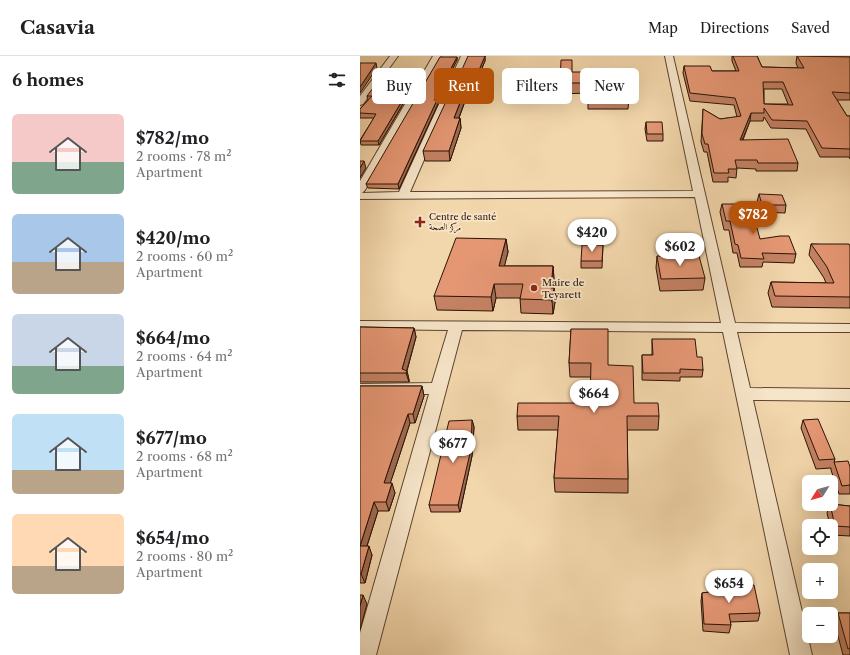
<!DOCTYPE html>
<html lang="en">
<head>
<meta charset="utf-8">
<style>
  :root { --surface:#fff; --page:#f2f2f2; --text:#202124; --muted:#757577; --line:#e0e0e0; --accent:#b45309 }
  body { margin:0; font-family:"Libre Caslon Text",Amiri,serif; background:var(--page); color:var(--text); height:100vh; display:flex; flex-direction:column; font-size:15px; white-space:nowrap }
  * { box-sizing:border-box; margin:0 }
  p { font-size:13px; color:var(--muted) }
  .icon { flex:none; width:22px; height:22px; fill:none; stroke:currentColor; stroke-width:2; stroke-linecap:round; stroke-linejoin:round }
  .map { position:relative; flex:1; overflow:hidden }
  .panel { display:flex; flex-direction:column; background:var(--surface); width:360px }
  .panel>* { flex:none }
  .banner { position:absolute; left:12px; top:12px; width:380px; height:36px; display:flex; gap:8px }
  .needle { width:26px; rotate:233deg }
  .tools { position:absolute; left:442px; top:419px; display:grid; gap:8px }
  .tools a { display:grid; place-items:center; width:36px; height:36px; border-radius:6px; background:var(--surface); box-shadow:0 4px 16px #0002; font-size:20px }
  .price { position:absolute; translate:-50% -34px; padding:0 9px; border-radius:14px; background:#fff; color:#222; font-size:13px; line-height:26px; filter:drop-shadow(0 1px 2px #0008) }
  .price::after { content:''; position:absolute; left:50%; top:24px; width:12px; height:9px; margin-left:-6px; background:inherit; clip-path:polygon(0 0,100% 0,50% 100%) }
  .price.selected { background:var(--accent); color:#fff }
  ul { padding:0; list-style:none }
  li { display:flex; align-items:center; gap:12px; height:100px; padding:0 12px }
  li span { display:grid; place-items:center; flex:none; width:112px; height:80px; border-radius:6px; color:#555 }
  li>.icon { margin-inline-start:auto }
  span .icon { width:48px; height:48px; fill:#fffc; stroke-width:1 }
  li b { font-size:17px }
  h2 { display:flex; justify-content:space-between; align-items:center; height:48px; padding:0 12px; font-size:17px }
  .pill { padding:0 14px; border-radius:6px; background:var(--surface); box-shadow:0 4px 16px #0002; font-size:14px; line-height:36px }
  .pill.selected { background:var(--accent); color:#fff }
  header { display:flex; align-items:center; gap:24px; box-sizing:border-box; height:56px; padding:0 20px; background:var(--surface); border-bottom:1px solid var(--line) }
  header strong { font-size:19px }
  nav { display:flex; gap:22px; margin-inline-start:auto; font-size:14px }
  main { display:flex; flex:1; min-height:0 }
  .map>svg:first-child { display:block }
</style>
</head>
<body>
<header>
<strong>Casavia</strong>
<nav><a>Map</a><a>Directions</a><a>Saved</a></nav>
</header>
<main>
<section class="panel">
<h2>6 homes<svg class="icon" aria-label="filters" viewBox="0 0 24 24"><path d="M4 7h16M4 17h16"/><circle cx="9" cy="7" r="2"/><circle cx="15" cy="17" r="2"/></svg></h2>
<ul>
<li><span style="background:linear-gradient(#f6c9c9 60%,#7fa58c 0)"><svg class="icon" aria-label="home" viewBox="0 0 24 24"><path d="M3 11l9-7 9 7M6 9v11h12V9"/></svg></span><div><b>$782/mo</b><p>2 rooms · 78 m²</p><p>Apartment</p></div></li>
<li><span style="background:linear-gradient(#a9c7e8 60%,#b9a48a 0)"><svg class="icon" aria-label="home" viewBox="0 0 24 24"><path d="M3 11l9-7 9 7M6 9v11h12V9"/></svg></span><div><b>$420/mo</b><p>2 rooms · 60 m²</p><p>Apartment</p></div></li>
<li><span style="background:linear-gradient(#c9d6e8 65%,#7fa58c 0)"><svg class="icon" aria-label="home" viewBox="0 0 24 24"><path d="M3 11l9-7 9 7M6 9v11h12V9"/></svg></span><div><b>$664/mo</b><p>2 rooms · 64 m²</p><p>Apartment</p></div></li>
<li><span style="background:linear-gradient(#bfe0f5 70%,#b9a48a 0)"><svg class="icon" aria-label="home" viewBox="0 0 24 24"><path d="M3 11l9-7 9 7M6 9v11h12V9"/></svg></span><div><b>$677/mo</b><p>2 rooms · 68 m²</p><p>Apartment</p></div></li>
<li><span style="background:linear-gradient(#ffd9b3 65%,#b9a48a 0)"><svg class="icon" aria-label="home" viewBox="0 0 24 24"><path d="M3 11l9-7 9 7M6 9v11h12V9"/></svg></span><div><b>$654/mo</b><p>2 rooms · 80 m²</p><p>Apartment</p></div></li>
</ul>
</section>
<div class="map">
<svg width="490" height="599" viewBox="0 0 490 599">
  <rect width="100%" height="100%" fill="#f3d7ac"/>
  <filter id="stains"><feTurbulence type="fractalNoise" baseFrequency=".005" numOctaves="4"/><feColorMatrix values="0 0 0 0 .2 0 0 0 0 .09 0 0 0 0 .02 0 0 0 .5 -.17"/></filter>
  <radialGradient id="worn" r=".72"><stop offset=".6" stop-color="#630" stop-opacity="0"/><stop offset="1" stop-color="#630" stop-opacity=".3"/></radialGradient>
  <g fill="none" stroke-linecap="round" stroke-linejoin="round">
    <!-- minor casing -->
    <g stroke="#5c442f" stroke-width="2">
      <g id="minor">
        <path d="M30,0H38L3,48L0,49V40Z"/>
        <path d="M73,0H81L5,134L2,137L39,136L101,0H109L50,136L333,135L305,0H313L375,267L490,268V276H377L390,332L490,333V345L393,344L452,599H430L363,276L102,274L16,599H0V577L69,338H0V328L72,327L88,274L0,273V265L361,267L335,141L0,143V125Z"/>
      </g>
    </g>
    <!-- minor -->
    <use href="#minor" fill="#f7e5c9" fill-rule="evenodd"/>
  </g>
  <!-- wall -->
  <g fill="#c58264" stroke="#291305" fill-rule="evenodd">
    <path d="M125,0V5L116,26H100L99,20Z"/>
    <path d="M372,0H397L402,11L438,12L436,7L437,0L490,1V44H477L487,60H490V103L489,101H460L446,73L411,72L404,61L403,65H390L383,84L438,107L437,115H396V113L377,112L376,122L368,121V126H353L347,96H344L341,86L343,53L360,63L377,61L374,49L330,45L323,17L324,10L352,15H376L372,5ZM404,33H422L428,48H404Z"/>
    <path d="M97,1V4L77,44L78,48L39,133L8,132L6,128Z"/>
    <path d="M60,15V19L19,89H1L0,84L14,62H0V53L8,44L7,40Z"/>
    <path d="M212,16L269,42L268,53H228V37L200,38V27Z"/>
    <path d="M104,48L99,62H100L101,72L90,105H65L63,95Z"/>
    <path d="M286,66L303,78V85H287L285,73Z"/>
    <path d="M399,138L426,149L425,157L401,156L397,146Z"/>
    <path d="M362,148L393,172L400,183L436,198L434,207L403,206L402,211H380L377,197H373L369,174H364L360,156Z"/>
    <path d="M146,183L148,196L144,210H193L194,223L193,232H194L195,246L193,258L161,257L160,242H136L133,255L77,254L74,240Z"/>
    <path d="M451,188L490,190V252L412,251L408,237L411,226L466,227L464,222L449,199Z"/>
    <path d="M243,189L242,212H221V205Z"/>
    <path d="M297,200L345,222L343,234L300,235L296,212Z"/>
    <path d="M0,271L54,272L56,281L47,315L49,324V326H0Z"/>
    <path d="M211,273L248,309L274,347L299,360L298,374H267L268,423V437L195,436L194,422L198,374H158L157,360L230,347L231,321H210L209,307Z"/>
    <path d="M292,283L337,301L343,314L342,321H320V325L282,324V299H292Z"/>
    <path d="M0,330H62L64,340L55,367H50L36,410L30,427L35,437L29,455H18L7,490L12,499L5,527H0Z"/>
    <path d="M112,364L114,371L112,400L100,456H71L69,449Z"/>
    <path d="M443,364L475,403L474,406L490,411V438H479L471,414V412L456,413L441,372Z"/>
    <path d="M470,448L490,450V480L472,479L471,470H470L467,457Z"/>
    <path d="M370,530L400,557L398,565L370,566L371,569L369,577L343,575L341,545L342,537L369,534Z"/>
    <path d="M478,557H490V599H483L474,565Z"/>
  </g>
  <!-- shaded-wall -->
  <g fill="#a06a51" stroke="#291305">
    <path d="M125,0V5L116,26V21Z"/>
    <path d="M97,1V4L75,48L74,44Z"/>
    <path d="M16,7L17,12L0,37V31Z"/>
    <path d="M60,15V19L19,89L18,85Z"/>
    <path d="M103,39L104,48L95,72L94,62Z"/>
    <path d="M77,44L78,48L39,133L38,128Z"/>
    <path d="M391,57L390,65L379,92L380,84Z"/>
    <path d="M100,62L101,72L90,105L89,95Z"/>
    <path d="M4,105L6,112L0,122V112Z"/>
    <path d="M146,183L148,196L141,224L139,210Z"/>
    <path d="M193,210L194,223L192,246L191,232Z"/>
    <path d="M134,228L136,242L133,255L131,241Z"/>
    <path d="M194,232L195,246L193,258L192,244Z"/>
    <path d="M54,272L56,281L46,317L42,313Z"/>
    <path d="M47,315L49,324V326L46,317Z"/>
    <path d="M62,330L64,340L55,367L53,358Z"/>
    <path d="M48,358L50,367L36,410L27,437L24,427L33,400Z"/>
    <path d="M112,364L114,371L112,400L100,456L98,449Z"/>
    <path d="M32,427L35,437L29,455L26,446Z"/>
    <path d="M14,446L18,455L4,499L0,490Z"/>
    <path d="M9,490L12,499L5,527L1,518Z"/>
    <path d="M3,539L7,548L0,574V550Z"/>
  </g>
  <!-- building -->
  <g fill="#e59774" stroke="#291305" fill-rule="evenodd">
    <path d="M108,0H125L116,21L99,20Z"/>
    <path d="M373,0H397L402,11L444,12L437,0L490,1V37L472,36L487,60H490V93L462,92L447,65L412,64L404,52V57H391L380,84L428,83L438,107H398L397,104H375L377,113H368L369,117H354L348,88H345L342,78L343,53L360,63L381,60L375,42L330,37L324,10H350L352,15H379ZM403,26H423L433,49L404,48Z"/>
    <path d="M80,1H97L74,44H77L38,128H6Z"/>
    <path d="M201,4H212V16H267L269,42H228L229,27H200Z"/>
    <path d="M0,7H16L0,31Z"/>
    <path d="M26,15H60L18,85H0L16,58L0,57V53L12,40H7Z"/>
    <path d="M89,39H103L94,62H100L89,95H63Z"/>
    <path d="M286,66H302L303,78H287Z"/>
    <path d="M0,105H4L0,112Z"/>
    <path d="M399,138L422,139L426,149H402Z"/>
    <path d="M362,148H386L393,172H397L400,183L420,180H429L436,198L402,197L404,203L381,202L378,189L375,188L370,165H366Z"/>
    <path d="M96,182L146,183L139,210H193L191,232H194L192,244L160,243L163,228H134L131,241L74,240Z"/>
    <path d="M451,188H489L490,190V241L415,240L411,226L474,227L467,211Z"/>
    <path d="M222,189H243L242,205H221Z"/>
    <path d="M297,200H339L345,222L301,223Z"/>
    <path d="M0,271L54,272L42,313L47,315L46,317H0Z"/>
    <path d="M211,273H248V309L273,310L274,347H298L299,360H267L268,423L194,422L199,360H157L158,347H230L231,307H209Z"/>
    <path d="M292,283H335L337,301H342L343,314L320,313V317H283L282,299H293Z"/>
    <path d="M0,330H62L53,358H48L33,400L24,427H32L26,446H14L0,490H9L1,518H0Z"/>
    <path d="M458,363L475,403L459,404L443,364Z"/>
    <path d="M112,364L111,393L98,449H69L89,365Z"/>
    <path d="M488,405L490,411V429L482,430L474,406Z"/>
    <path d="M470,448L490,450V471L475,470Z"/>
    <path d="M394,529L400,557L369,558L371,569L344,568L342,537L370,533V530Z"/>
    <path d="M0,539H3L0,550Z"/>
    <path d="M478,557H490V592L488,593Z"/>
  </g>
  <!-- markers -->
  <g fill="#8f2418" stroke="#f7e5c9" stroke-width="1.5">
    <path d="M58 160h4v4h4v4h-4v4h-4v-4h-4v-4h4z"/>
    <circle cx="174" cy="232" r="4"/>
  </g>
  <g text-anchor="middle" stroke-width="3.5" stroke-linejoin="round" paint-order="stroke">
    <!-- far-poi labels -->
    <g font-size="9" fill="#291305" stroke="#f7e5c9" text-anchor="start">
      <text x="69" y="164">Centre de santé<tspan x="69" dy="10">مركز الصحة</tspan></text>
    </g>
    <!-- poi labels -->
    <g font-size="10" fill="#291305" stroke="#f7e5c9" text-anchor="start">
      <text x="182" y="230">Maire de<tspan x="182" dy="12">Teyarett</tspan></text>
    </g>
  </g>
  <rect width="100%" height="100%" filter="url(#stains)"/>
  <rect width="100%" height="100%" fill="url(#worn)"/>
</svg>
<div class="tools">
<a><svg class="needle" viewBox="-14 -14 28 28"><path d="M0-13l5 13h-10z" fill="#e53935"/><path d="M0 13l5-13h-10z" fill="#757577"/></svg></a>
<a><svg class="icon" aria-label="locate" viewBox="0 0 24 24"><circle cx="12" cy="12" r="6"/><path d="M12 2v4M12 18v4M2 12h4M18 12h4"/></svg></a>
<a>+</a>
<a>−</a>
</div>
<b class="price selected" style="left:393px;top:179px">$782</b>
<b class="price" style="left:232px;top:197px">$420</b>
<b class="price" style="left:320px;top:211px">$602</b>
<b class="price" style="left:234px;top:358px">$664</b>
<b class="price" style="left:93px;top:408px">$677</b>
<b class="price" style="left:369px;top:548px">$654</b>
<div class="banner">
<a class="pill">Buy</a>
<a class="pill selected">Rent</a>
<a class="pill">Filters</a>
<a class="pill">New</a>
</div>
</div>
</main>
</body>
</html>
